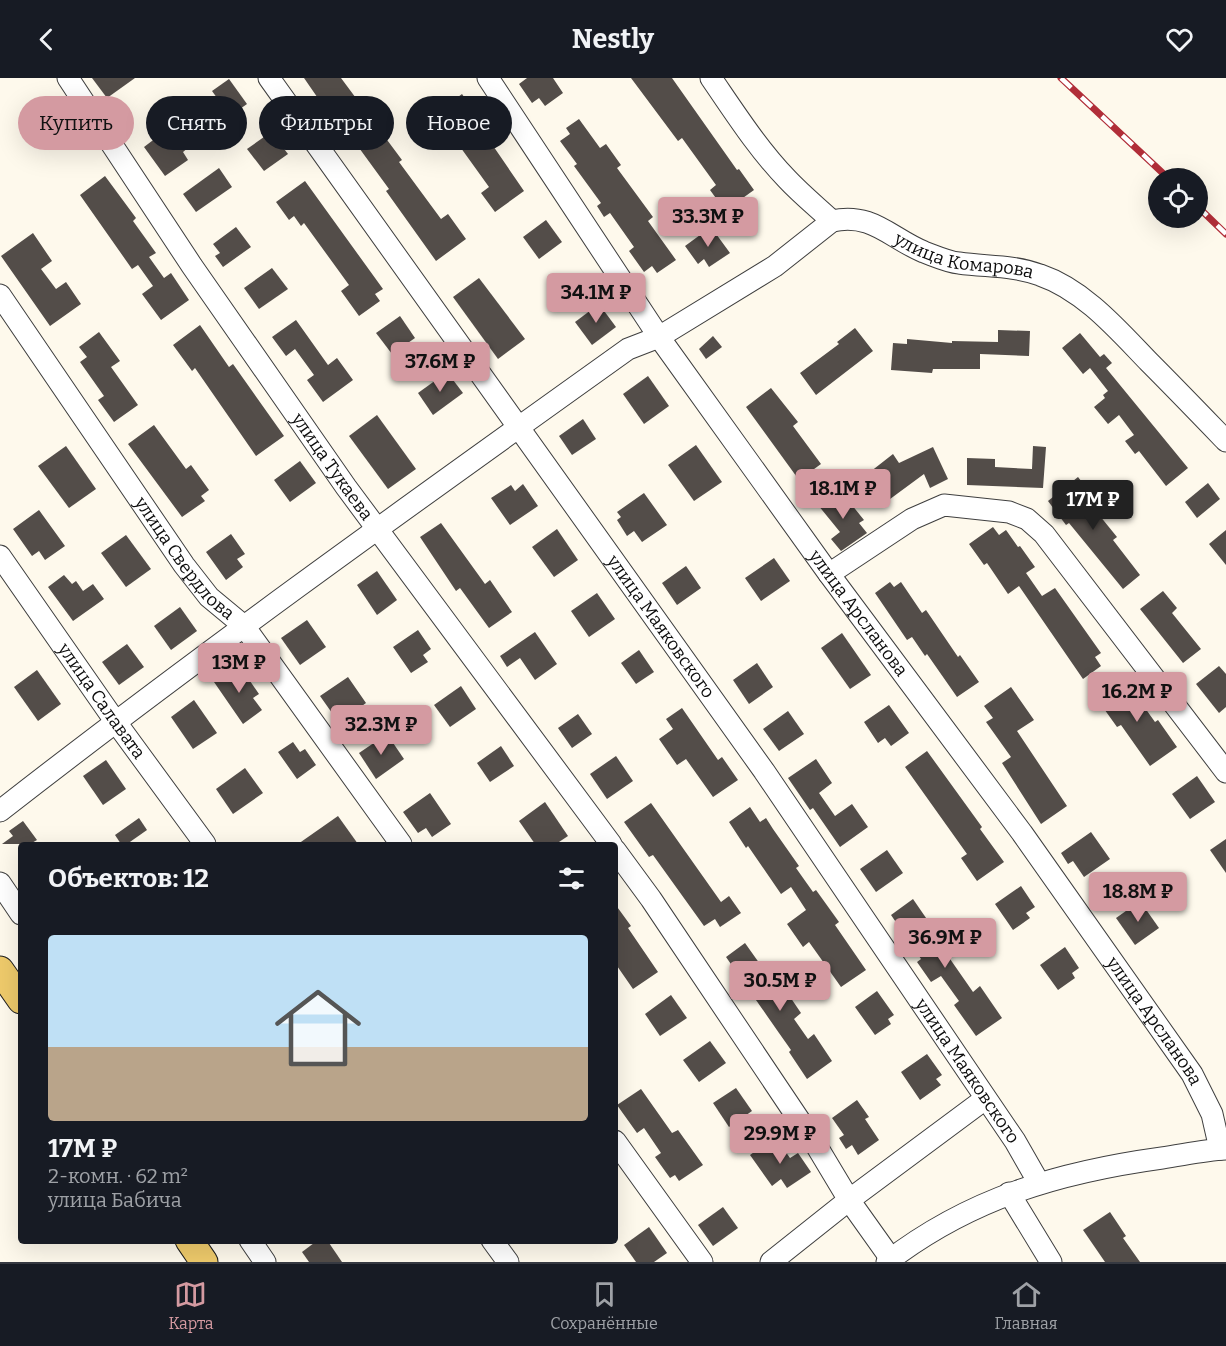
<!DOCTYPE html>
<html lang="ru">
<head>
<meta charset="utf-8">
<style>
  :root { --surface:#171b24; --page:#20242c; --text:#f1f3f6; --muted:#9ea1a6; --line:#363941; --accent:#d49aa1 }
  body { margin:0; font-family:Bitter,serif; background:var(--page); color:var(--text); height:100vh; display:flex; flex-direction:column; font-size:22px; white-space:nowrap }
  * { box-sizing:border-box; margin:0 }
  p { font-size:20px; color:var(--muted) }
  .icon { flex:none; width:33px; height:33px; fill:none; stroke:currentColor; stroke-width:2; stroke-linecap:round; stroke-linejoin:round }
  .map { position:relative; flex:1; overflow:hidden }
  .details { position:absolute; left:18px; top:764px; width:600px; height:402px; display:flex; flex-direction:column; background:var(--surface); border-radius:6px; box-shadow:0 6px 24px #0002 }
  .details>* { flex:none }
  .guide { position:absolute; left:18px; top:18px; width:600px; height:54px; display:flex; gap:12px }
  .fabs { position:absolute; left:1148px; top:90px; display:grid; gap:12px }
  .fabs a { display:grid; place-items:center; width:60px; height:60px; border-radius:50%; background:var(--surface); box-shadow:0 6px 24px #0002; font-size:30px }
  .price { position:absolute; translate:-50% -51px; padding:0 14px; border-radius:6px; background:var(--accent); color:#111; font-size:20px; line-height:39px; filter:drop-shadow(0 2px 3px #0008) }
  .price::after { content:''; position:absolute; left:50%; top:36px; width:18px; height:14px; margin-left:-9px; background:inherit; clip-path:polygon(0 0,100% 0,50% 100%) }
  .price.selected { background:#222; color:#fff }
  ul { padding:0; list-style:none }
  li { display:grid; align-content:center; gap:12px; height:318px; padding:0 30px }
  li span { display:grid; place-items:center; height:186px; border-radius:6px; color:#555 }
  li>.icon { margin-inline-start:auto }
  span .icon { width:108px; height:108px; fill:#fffc; stroke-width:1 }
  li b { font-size:26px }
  h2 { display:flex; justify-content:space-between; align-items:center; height:72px; padding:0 30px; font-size:26px }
  .chip { padding:0 21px; border-radius:27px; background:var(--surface); box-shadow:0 6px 24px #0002; font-size:21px; line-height:54px }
  .chip.selected { background:var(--accent); color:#111 }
  header { display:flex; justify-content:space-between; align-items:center; height:78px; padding:0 30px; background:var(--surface); font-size:27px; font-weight:700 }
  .tab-bar { display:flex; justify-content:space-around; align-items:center; height:84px; border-top:2px solid var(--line); background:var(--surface); font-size:16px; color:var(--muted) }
  .tab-bar a { display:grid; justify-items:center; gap:3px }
  .tab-bar .selected { color:var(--accent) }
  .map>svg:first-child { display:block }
</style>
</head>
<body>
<header><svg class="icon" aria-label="back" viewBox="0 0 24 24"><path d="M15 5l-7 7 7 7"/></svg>Nestly<svg class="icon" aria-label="heart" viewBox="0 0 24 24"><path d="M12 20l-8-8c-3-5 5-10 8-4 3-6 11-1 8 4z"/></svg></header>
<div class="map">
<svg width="1226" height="1184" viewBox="0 0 1226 1184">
  <rect width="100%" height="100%" fill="#fef9ec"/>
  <!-- building -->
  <g fill="#534d49">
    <path d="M92,0H135L107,20Z"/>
    <path d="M304,0H341L402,82L399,84L441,141L448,136L466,161L436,183L386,113L389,111L346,52L342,55Z"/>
    <path d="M527,0H553L563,15L545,28L539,20L532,25L519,6Z"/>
    <path d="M631,0H672L737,92L739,91L754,112L740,122L743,127L729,138L710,112L716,107L682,60L678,63Z"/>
    <path d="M229,1L247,26L230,38L212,13Z"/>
    <path d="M462,16L479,40L476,43L524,113L495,134L481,115L489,109L448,52L446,53L434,37Z"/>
    <path d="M48,18L65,42L55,49L59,55L44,66L23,36Z"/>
    <path d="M579,41L600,70L606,66L621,87L617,90L653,139L648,143L676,182L657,195L652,188L644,194L629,173L634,169L610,135L604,139L597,128L601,125L574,88L577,86L560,63L570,56L566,50Z"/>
    <path d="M173,47L189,69L183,74L188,82L165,98L144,69Z"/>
    <path d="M271,54L288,76L264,93L247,71Z"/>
    <path d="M219,90L232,109L196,134L183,116Z"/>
    <path d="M105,98L136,140L133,143L156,175L149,179L164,200L171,195L189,222L161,242L142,216L153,208L138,187L132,191L80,117Z"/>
    <path d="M305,103L383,211L375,216L380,223L359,238L341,213L349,207L304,145L301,148L294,138L289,142L276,124Z"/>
    <path d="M546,142L562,164L539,181L523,159Z"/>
    <path d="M236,149L251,169L223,189L215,178L220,175L213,166Z"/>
    <path d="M711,149L730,175L709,189L704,181L698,186L685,168Z"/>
    <path d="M33,155L52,183L41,191L56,211L66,204L81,226L50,248L1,178Z"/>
    <path d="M272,190L288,211L259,231L244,210Z"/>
    <path d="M479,200L525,261L498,281L453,219Z"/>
    <path d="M599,226L616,249L592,267L575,244Z"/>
    <path d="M400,238L415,260L392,276L376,255Z"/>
    <path d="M296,242L328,287L337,280L353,302L323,324L307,302L314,297L295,271L286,278L272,259Z"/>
    <path d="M200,247L229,289L233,286L284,358L256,378L195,290L192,293L173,267Z"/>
    <path d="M855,250L873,273L816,317L800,295L839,266L837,264Z"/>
    <path d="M998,252L1030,253L1029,278L980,276V291H933L932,295L891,292L893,265L907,266V261L952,265V263L998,264Z"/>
    <path d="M99,254L120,283L111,289L138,327L114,344L98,322L104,318L80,284L87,279L79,269Z"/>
    <path d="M1080,255L1100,279L1104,276L1112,285L1106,290L1188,390L1166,408L1139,373L1135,376L1125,363L1134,357L1119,337L1108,346L1094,329L1105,320L1103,317L1108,313L1090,290L1083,296L1062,270Z"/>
    <path d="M713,258L722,269L706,281L699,271Z"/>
    <path d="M447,294L463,315L433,337L418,315Z"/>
    <path d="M648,298L669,328L644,346L623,316Z"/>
    <path d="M771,310L798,344L793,348L821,386L799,402L746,329Z"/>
    <path d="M377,337L416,391L388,411L349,358Z"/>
    <path d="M583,341L596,361L572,377L559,358Z"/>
    <path d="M154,347L186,391L191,387L209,412L201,418L205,423L182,439L128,366Z"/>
    <path d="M696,367L722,404L694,423L668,387Z"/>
    <path d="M66,368L96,411L69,430L38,388Z"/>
    <path d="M1033,368L1046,369L1043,410L967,407V380L995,381V389L1032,391Z"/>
    <path d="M933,369L948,401L930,410L924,396L886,424L871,403L875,400L870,394L893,376L899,385Z"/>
    <path d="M300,383L316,405L290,424L274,402Z"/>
    <path d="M1078,399L1089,413L1085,416L1092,426L1091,427L1117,459L1113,462L1140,497L1123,511L1069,445L1066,447L1048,423Z"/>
    <path d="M1208,405L1220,421L1197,440L1185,424Z"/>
    <path d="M523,406L538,428L510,447L491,420L511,407L515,413Z"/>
    <path d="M839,411L864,442L859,445L867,455L841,473L831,461L840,454L818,427Z"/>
    <path d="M644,415L667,447L642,464L634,453L627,458L617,442L621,439L617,434Z"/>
    <path d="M39,432L65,468L45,482L39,473L32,478L13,451Z"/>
    <path d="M441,445L485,506L490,502L512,534L489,550L460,510L456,513L420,459Z"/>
    <path d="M993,449L999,457L1006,452L1018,469L1020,468L1035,489L1026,495L1042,518L1055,510L1101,575L1095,579L1101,588L1083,601L1019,508L1008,516L987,485L984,487L969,466Z"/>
    <path d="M557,451L578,482L554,499L532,469Z"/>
    <path d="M1226,452V487L1209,466Z"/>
    <path d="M231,456L245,476L237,481L243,489L226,502L206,474Z"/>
    <path d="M126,457L151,491L126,509L101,475Z"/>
    <path d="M774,480L790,503L761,523L745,500Z"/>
    <path d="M686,488L701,510L677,527L662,505Z"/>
    <path d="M377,493L397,522L377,537L357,507Z"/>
    <path d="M64,497L72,506L76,503L83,513L93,506L104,521L73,543L48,509Z"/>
    <path d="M890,504L894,509L901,504L922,535L926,532L958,579L960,577L979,604L957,619L927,576L925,578L912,559L907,562L875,515Z"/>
    <path d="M1163,513L1177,530L1172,535L1201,571L1183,585L1140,531Z"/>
    <path d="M597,515L615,541L589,559L571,533Z"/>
    <path d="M180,529L197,553L171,572L154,548Z"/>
    <path d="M307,542L326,569L300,587L281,560Z"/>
    <path d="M418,552L431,571L423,577L428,584L411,595L393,569Z"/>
    <path d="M535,554L557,586L535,602L520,580L507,589L500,578Z"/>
    <path d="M842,555L871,597L850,611L821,570Z"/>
    <path d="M127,566L144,589L119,607L102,584Z"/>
    <path d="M639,572L654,594L636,606L621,585Z"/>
    <path d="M757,585L773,609L749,626L733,602Z"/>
    <path d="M239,587L259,616L253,620L262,632L243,646L214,604Z"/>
    <path d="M1219,588L1226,596V629L1219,635L1196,606Z"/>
    <path d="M37,592L61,626L38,643L14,609Z"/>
    <path d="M348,599L366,625L359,630L363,636L349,646L344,638L337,642L320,618Z"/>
    <path d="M1125,602L1155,644L1158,642L1177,669L1150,688L1121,647L1117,649L1097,621Z"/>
    <path d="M461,608L476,631L450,649L434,627Z"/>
    <path d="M1011,609L1034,642L1017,653L1067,728L1041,746L1002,685L1011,679L986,644L993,640L984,628Z"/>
    <path d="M194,622L217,655L193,671L171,639Z"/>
    <path d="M889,627L909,655L891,668L885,660L878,665L864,644Z"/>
    <path d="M682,630L718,682L722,679L738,702L713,719L686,681L677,687L659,661L673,651L666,641Z"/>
    <path d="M788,633L804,656L779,673L763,651Z"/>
    <path d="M578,636L592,656L572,670L558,650Z"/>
    <path d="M387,656L404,681L376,701L359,675Z"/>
    <path d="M293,664L300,674L305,671L316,687L297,701L278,674Z"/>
    <path d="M501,668L514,688L490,704L477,685Z"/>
    <path d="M927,673L982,749L980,751L1004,784L977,803L961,780L967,776L905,689Z"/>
    <path d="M616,678L633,703L607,721L590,696Z"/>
    <path d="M816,681L832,705L819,715L835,738L852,726L868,749L840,769L813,730L810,732L788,700Z"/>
    <path d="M106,682L126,711L103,727L83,698Z"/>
    <path d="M245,690L263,715L233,736L216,711Z"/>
    <path d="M1197,698L1215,724L1190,741L1172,716Z"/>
    <path d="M430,715L451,746L432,759L426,750L418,755L403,734Z"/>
    <path d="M545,724L568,758L556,766H535L519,743Z"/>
    <path d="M651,725L721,824L729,818L741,835L720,849L715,841L704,848L653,777L649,779L624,744Z"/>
    <path d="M750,729L760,744L766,740L773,751L799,788L796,790L813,814L816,812L839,844L835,847L866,892L841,909L809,864L803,869L787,846L806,832L791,809L781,816L748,768L746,770L729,744Z"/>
    <path d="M338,738L358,766H298Z"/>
    <path d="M139,740L147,752L127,766H121L115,757Z"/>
    <path d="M23,743L37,762L30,766H2L13,758L9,753Z"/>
    <path d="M1091,754L1110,781L1084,799L1073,783L1068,786L1061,775Z"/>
    <path d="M1226,761V795L1210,772Z"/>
    <path d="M887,772L903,795L876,814L860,791Z"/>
    <path d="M1021,808L1035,829L1026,835L1030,840L1013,852L995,826Z"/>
    <path d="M913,821L935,853L932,855L973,914L980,908L1002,940L976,958L954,927L959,923L941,898L931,904L917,884L921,881L891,837Z"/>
    <path d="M1140,823L1159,850L1135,867L1116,840Z"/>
    <path d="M615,826L631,848L628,850L658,894L633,911L615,885Z"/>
    <path d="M745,865L777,910L782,907L801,935L794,941L808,961L814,956L832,983L807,1001L789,974L791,972L779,955L726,879Z"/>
    <path d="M1065,869L1079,890L1072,895L1075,900L1058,912L1040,887Z"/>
    <path d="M877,913L894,937L888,941L891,946L875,957L855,929Z"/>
    <path d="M671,917L687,940L660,958L645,936Z"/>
    <path d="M710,963L726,985L699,1004L683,982Z"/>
    <path d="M927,976L942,997L936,1001L941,1007L920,1022L901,994Z"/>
    <path d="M736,1010L752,1033L729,1049L713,1025Z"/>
    <path d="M641,1011L672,1055L678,1052L703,1087L679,1103L675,1097L670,1100L655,1079L661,1075L644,1050L637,1055L617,1027Z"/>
    <path d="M857,1022L869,1039L865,1041L879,1062L858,1077L852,1067L846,1071L839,1060L844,1057L832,1040Z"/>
    <path d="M778,1063L790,1080L798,1075L811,1094L787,1110L781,1101L772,1108L750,1077L761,1069L764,1073Z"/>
    <path d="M723,1129L738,1150L713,1168L698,1147Z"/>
    <path d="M1110,1134L1126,1158L1123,1160L1140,1184H1105L1083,1152Z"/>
    <path d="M649,1149L667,1175L654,1184H636L624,1167Z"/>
    <path d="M318,1162H327L342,1184H309L302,1174Z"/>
  </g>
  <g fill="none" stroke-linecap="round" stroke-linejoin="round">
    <!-- minor casing -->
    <g stroke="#3f3f3f" stroke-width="23">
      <g id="minor">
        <path id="s1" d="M68,0L192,188L346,409L611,766"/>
        <path id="s2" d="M269,0L764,693L1015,1063L1039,1105"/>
        <path id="s3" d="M488,0L659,259L829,496L1022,755L1192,996L1212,1036L1220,1071"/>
        <path id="s4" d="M711,0C735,35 758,71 787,101C801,116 817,129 832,143C872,134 890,160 924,174C935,178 948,184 959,185C987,189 1013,187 1040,197C1084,212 1118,252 1149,284C1175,310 1200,336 1226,363"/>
        <path id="s5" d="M0,217L184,487L209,519L244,548L401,766"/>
        <path id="s6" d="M0,478L115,643L205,766"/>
        <path d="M829,496L912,441L944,427L1009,434L1027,441L1044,456L1226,694"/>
        <path d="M0,733C205,573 417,422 628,271L659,259L775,188L832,143"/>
        <path d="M615,772L651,821L816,1067L849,1122L891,1181"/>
        <path d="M0,805L21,836"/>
        <path d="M615,1063L702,1184"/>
        <path d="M1009,1115L1051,1184"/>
        <path d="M250,1162L265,1184"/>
        <path d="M492,1162L508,1184"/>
        <path d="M771,1184L849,1122L985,1021"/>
        <path d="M887,1184C970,1120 1060,1094 1162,1080C1183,1077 1205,1072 1226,1071"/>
      </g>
    </g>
    <!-- major casing -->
    <g stroke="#1d1d1d" stroke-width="29">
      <g id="major">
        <path d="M0,892L21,922"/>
        <path d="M189,1162L204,1184"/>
      </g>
    </g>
    <!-- minor -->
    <use href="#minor" stroke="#fff" stroke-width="21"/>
    <!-- major -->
    <use href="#major" stroke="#eeca6b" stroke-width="27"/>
    <!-- rail casing -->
    <g stroke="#b12e39" stroke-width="7">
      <g id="rail">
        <path d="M1061,0L1168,100"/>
        <path d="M1197,128L1226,156"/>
      </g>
    </g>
    <!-- rail -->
    <use href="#rail" stroke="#fff" stroke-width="4.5" stroke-dasharray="14" stroke-linecap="butt"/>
  </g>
  <g text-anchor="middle" stroke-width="6" stroke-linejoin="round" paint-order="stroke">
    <!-- street labels -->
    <g font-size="18" fill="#0c0c0c" stroke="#fff">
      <text dy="6" stroke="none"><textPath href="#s4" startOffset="328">улица Комарова</textPath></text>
      <text dy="6" stroke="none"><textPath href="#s1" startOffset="470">улица Тукаева</textPath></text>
      <text dy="6" stroke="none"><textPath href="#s5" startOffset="322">улица Свердлова</textPath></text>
      <text dy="6" stroke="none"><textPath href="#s3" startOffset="651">улица Арсланова</textPath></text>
      <text dy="6" stroke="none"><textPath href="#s2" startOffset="674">улица Маяковского</textPath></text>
      <text dy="6" stroke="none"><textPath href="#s6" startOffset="177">улица Салавата</textPath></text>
      <text dy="6" stroke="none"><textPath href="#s3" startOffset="1155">улица Арсланова</textPath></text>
      <text dy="6" stroke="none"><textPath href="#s2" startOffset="1214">улица Маяковского</textPath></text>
    </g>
  </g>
</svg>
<div class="fabs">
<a><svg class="icon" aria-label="locate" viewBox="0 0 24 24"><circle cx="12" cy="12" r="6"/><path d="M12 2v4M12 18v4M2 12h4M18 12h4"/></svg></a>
</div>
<b class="price" style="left:708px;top:170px">33.3M ₽</b>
<b class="price" style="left:596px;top:246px">34.1M ₽</b>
<b class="price" style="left:440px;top:315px">37.6M ₽</b>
<b class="price" style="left:843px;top:442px">18.1M ₽</b>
<b class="price selected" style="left:1093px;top:453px">17M ₽</b>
<b class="price" style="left:239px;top:616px">13M ₽</b>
<b class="price" style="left:1137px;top:645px">16.2M ₽</b>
<b class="price" style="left:381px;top:678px">32.3M ₽</b>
<b class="price" style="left:1138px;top:845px">18.8M ₽</b>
<b class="price" style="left:945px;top:891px">36.9M ₽</b>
<b class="price" style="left:780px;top:934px">30.5M ₽</b>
<b class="price" style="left:780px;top:1087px">29.9M ₽</b>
<div class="guide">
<a class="chip selected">Купить</a>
<a class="chip">Снять</a>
<a class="chip">Фильтры</a>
<a class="chip">Новое</a>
</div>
<section class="details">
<h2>Объектов: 12<svg class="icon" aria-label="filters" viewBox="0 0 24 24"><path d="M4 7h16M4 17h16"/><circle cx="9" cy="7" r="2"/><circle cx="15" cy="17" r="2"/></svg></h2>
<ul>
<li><span style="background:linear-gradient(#bfe0f5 60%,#b9a48a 0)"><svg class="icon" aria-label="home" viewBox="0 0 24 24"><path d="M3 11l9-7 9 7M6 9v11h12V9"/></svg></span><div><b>17M ₽</b><p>2-комн. · 62 m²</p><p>улица Бабича</p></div></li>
</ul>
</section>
</div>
<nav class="tab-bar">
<a class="selected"><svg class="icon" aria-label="map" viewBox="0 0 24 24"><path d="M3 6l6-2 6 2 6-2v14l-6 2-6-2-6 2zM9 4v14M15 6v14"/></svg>Карта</a>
<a><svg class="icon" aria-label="saved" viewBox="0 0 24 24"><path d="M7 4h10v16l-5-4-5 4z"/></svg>Сохранённые</a>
<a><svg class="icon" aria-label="home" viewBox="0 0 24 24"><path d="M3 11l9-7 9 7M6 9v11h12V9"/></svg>Главная</a>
</nav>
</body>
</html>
